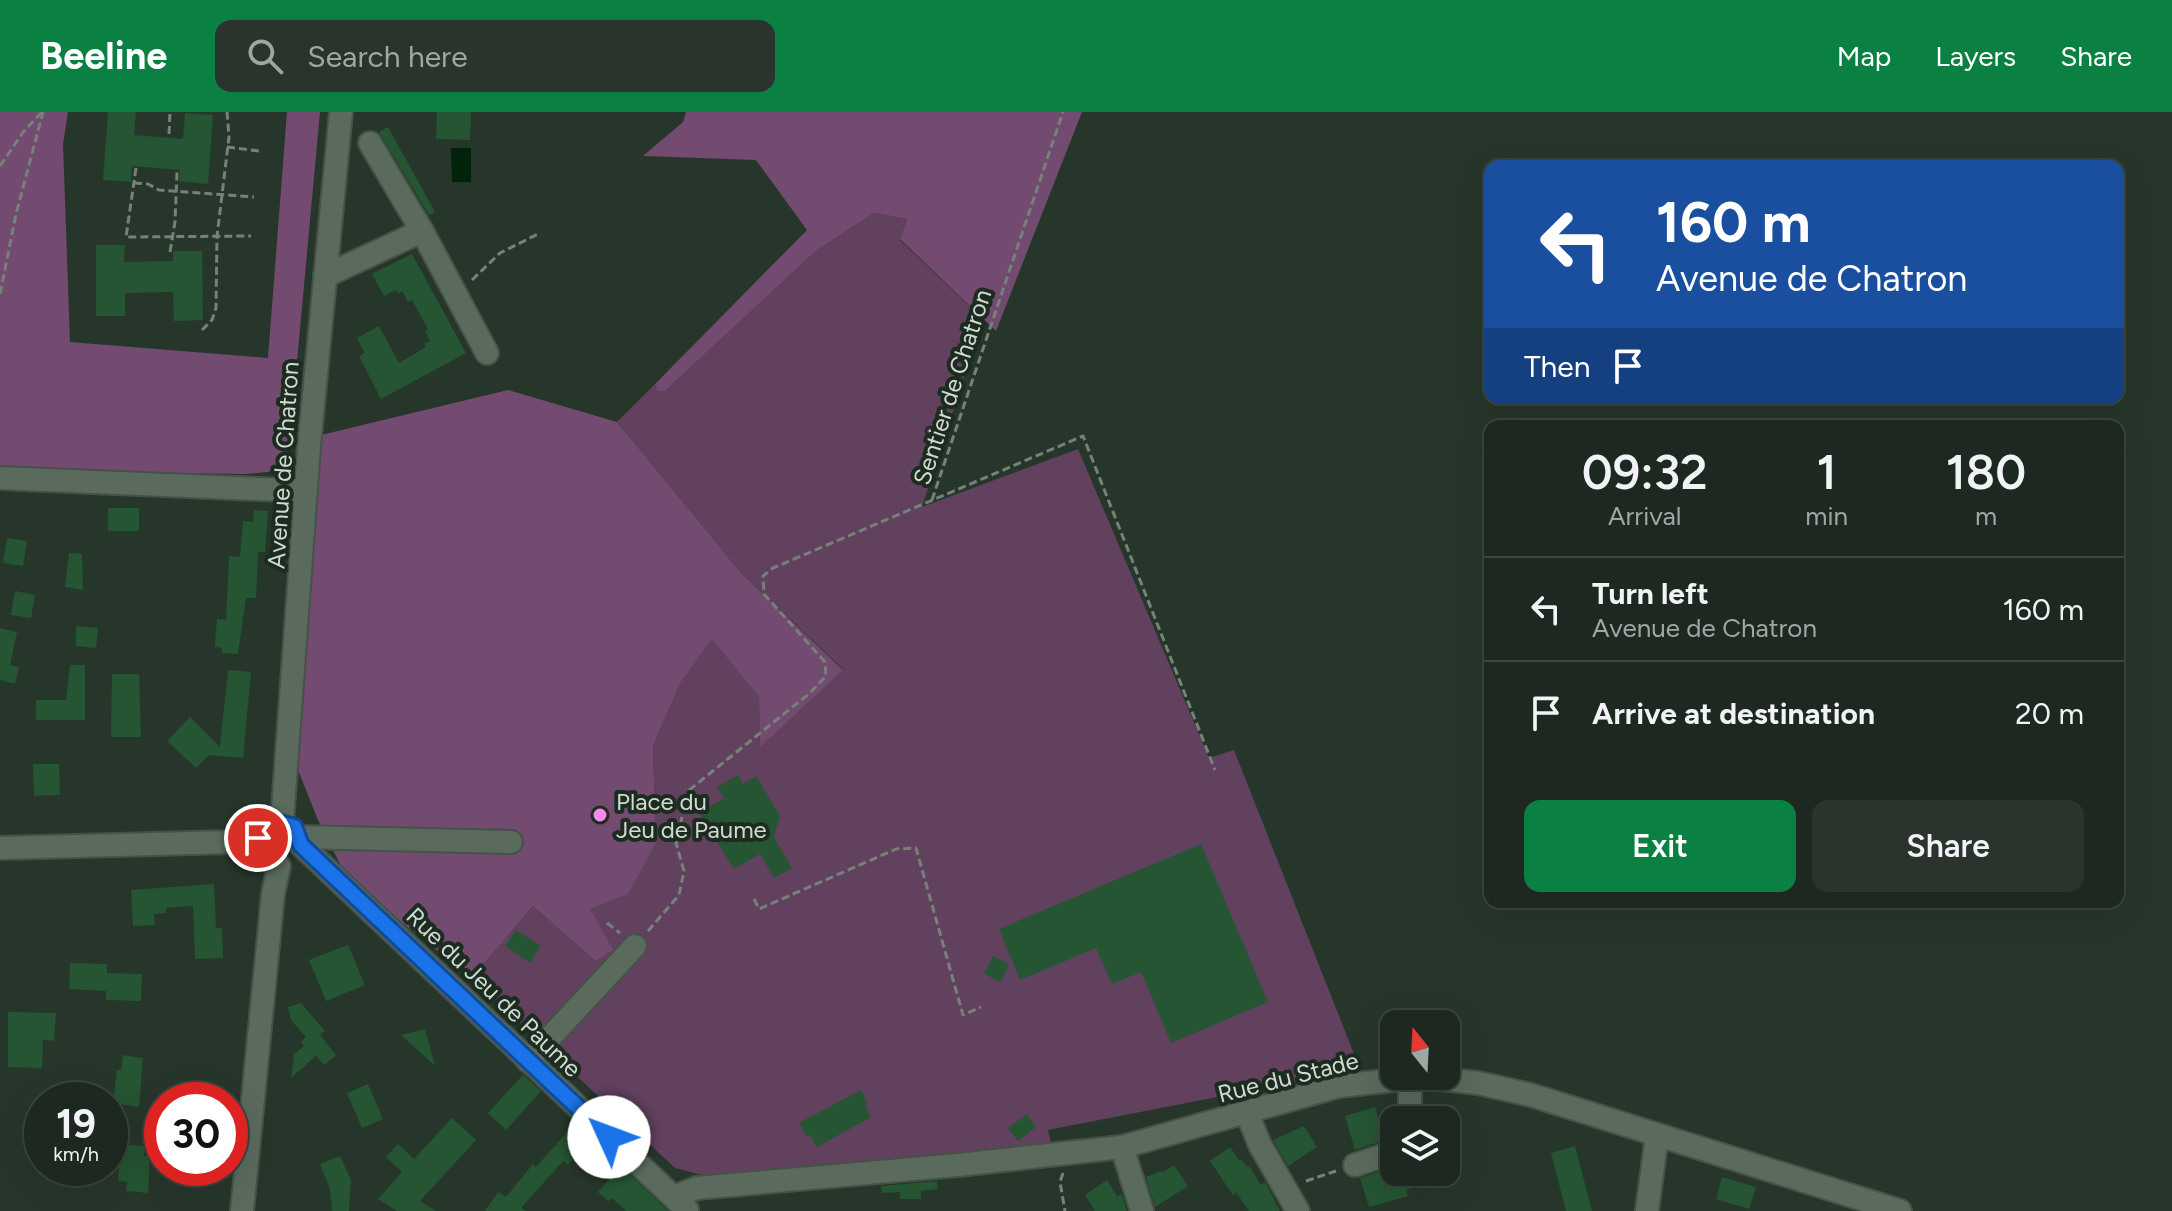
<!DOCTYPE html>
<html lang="en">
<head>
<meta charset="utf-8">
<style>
  body { margin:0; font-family:Figtree,sans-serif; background:#2a342d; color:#f1f3f6; height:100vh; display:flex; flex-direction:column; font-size:30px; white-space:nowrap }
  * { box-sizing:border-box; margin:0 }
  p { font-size:26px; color:#a0a6a5 }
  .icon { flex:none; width:44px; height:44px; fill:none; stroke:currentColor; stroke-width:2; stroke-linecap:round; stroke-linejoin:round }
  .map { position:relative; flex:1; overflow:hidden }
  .details { position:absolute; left:1484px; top:308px; width:640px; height:488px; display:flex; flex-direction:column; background:#1d2820; border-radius:16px; box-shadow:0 8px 32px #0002,0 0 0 2px #3b443e }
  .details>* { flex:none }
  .guide { position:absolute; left:1484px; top:48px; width:640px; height:244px; border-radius:16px; box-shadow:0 8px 32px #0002,0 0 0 2px #3b443e; background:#1a4fa0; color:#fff; overflow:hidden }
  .needle { width:52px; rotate:342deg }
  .controls { position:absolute; left:1380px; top:898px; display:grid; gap:16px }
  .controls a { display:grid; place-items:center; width:80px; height:80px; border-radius:16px; background:#1d2820; box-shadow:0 8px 32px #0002,0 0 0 2px #3b443e; font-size:40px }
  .speed { position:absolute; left:24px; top:970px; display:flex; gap:16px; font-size:40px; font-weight:700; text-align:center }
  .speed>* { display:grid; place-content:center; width:104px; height:104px; border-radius:50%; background:#1d2820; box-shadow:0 8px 32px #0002,0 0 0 2px #3b443e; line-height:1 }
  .speed small { font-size:20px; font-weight:400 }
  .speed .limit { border:12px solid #d22; background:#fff; color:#111 }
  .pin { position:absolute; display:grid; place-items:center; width:68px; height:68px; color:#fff; margin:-34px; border:4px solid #fff; border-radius:50%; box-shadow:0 2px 8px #0007 }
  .me { position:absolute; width:88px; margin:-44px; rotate:313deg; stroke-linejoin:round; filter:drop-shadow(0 0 6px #0008) }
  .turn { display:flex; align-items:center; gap:28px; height:168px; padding:0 40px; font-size:36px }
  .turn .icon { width:104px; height:104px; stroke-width:2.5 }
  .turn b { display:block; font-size:56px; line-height:68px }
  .then { display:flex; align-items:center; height:76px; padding:0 40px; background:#0003; gap:16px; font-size:30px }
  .eta { display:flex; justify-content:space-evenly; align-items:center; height:136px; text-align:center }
  .eta b { font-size:48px; font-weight:600; line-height:56px }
  .primary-button { display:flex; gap:16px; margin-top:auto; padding:16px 40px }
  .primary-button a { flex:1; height:92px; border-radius:16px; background:#0b8043; color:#fff; font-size:32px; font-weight:600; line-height:92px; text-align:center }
  .primary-button a+a { background:#2a342d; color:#f1f3f6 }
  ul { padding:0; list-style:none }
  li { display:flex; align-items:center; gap:24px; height:104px; padding:0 40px; border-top:2px solid #3b443e }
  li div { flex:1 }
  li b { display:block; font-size:30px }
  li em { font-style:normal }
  header { display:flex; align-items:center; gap:48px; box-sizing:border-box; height:112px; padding:0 40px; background:#0b8043; color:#fff }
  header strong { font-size:38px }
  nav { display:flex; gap:44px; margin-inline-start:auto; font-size:28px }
  .search { width:560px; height:72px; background:#2a342d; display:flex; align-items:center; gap:20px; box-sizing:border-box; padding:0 28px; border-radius:16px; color:#a0a6a5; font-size:30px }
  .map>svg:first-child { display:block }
  .green { fill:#62415f }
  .forest { fill:#734a70 }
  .water { fill:#00230a }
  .building { fill:#255532 }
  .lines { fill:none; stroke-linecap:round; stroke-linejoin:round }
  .minor-casing { stroke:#455248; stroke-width:26 }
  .path { stroke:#768278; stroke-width:3; stroke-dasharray:8 4; stroke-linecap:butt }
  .minor { stroke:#5a6b5d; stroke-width:22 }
  .route-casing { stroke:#114b97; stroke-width:20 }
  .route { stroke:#1a73e8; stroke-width:14 }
  .poi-dot { fill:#f589ee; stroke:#1d2c20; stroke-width:3 }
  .labels { text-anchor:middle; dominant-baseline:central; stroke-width:8; stroke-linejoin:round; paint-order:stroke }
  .street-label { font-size:24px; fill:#d0dad2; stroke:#1d2c20 }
  .poi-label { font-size:24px; fill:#d0dad2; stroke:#1d2c20; text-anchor:start }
</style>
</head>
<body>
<header>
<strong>Beeline</strong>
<div class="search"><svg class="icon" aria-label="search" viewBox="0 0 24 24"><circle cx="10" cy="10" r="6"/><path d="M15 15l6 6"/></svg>Search here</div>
<nav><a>Map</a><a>Layers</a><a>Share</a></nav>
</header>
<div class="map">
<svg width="2172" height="1099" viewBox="0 0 2172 1099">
  <rect width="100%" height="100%" fill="#27362a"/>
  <polygon class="green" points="874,101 907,107 900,128 983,207 922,395 1078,337 1209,646 1234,638 1360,957 1048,1018 1052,1033 702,1063 675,1056 472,866 533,794 595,849 590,797 656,731 653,634 681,570 712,526 759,585 760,634 843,557 743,463 617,310 655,272 657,279 665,279 816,139"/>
  <g class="forest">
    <polygon points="0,0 68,0 63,32 70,230 268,246 287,0 320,0 287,358 246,362 0,359"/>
    <polygon points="686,0 1082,0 996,219 900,127 907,107 874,101 816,139 665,279 657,279 655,272 807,118 756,48 643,44 683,10"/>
    <polygon points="508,278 617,310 743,463 843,558 760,635 759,585 712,527 681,570 653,634 656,731 628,782 590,797 613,838 595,849 533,794 472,866 348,768 318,708 298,658 314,379 321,323"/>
  </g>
  <polygon class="water" points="451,36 471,36 471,70 452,70"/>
  <g class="building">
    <polygon points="108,0 136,0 134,23 183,27 185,1 213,3 208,72 179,69 180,58 132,54 131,70 103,68"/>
    <polygon points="437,0 471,0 470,28 436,27"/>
    <polygon points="388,15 435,100 429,103 379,20"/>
    <polygon points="96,133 125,133 124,150 173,149 173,139 202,139 203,208 174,209 173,180 125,181 125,204 96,204"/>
    <polygon points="412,142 466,241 381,287 359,244 365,241 357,226 379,214 399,251 426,235 424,232 430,229 425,219 428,217 412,188 408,190 402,179 398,182 396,178 384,184 372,162"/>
    <rect x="108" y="396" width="31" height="23"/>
    <polygon points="254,398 268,399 265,440 258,440 256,486 246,486 238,542 222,541 222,536 215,535 215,531 217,507 226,508 229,444 240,445 243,409 253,410"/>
    <polygon points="7,426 27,429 23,454 3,451"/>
    <polygon points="69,441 82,442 83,478 65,475"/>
    <polygon points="15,479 35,483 31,506 11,503"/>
    <polygon points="76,514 98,516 96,536 76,534"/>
    <polygon points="0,516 17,520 10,553 19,555 15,572 0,568"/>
    <polygon points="70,553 85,553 85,608 36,608 36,588 66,588"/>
    <polygon points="228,558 251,560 243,646 209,643 196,656 167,629 190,605 220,635"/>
    <polygon points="112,562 139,562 141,625 111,625"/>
    <polygon points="33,652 59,652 60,683 34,684"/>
    <polygon points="738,663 743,672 756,664 780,704 774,725 792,756 774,766 760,742 734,757 699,701 724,686 717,675"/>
    <polygon points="1201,732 1268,890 1171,931 1141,860 1112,872 1096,836 1020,868 999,817"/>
    <polygon points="214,772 216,816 222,816 223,846 195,847 193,794 166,796 166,801 154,802 155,813 133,814 131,778"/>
    <polygon points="516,818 541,834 530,851 505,834"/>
    <polygon points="348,833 365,873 326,889 309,848"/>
    <polygon points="993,844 1009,852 1001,870 984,862"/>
    <polygon points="70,851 107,852 107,861 142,862 141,889 106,888 106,879 69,877"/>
    <polygon points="301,891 325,919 320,923 336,943 324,953 316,944 291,966 294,942 304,934 301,930 306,925 291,908 288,895"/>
    <polygon points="8,900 56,901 54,929 43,928 42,956 8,955"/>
    <polygon points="425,917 435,954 401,923"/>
    <polygon points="123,943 143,946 139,995 113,991 117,958 121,958"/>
    <polygon points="523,963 541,979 506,1018 488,1001"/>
    <polygon points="368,972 383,1007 362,1016 347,981"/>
    <polygon points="861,978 868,992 865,993 871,1005 817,1035 810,1023 807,1025 799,1011"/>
    <polygon points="1428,992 1454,993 1454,1008 1428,1008"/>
    <polygon points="1375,995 1385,1028 1355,1038 1345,1004"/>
    <polygon points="1027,1002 1036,1015 1018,1029 1008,1016"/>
    <polygon points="452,1006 476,1028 420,1089 436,1099 397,1099 378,1087 402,1060 386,1045 398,1032 414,1047"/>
    <polygon points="1304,1014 1317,1035 1288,1054 1273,1028"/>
    <polygon points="569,1018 586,1033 568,1053 563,1049 521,1096 526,1099 485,1099 498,1080 506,1085 533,1052 536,1055"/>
    <polygon points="121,1032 145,1034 144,1044 150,1044 148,1081 126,1079 127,1070 118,1069"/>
    <polygon points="1575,1034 1580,1053 1592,1099 1566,1099 1551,1041"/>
    <polygon points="1230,1035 1239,1048 1241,1047 1247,1055 1249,1054 1261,1073 1265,1070 1280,1099 1249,1099 1236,1080 1233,1083 1210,1049"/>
    <polygon points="340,1044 351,1068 349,1099 332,1099 330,1077 320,1052"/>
    <polygon points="1174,1053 1188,1074 1155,1095 1146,1065 1161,1059 1162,1061"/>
    <polygon points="621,1054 668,1099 626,1099 612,1086 608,1089 598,1080"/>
    <polygon points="1392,1055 1394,1060 1423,1060 1426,1072 1406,1078 1408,1084 1369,1095 1360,1066"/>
    <polygon points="1722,1065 1756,1075 1749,1097 1716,1087"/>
    <polygon points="1107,1068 1117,1084 1122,1082 1127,1099 1095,1099 1085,1083"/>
    <polygon points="937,1069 938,1077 921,1079 921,1087 900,1087 900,1080 882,1081 881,1074"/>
  </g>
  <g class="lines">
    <defs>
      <g id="minor">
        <polyline points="370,31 422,119"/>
        <polyline points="325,164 422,119 487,241"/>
        <polyline points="0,366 306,379"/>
        <polyline points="282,710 309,335 341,0"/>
        <polyline points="300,725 511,730"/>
        <polyline points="301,733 687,1098"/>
        <polyline points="0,736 231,730 257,733"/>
        <polyline points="528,949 635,834"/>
        <polyline points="1410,967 1410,1008"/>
        <polyline points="1247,1001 1260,1033 1298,1099"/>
        <polyline points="1122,1035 1142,1099"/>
        <polyline points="1355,1053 1394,1040"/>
        <polyline points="677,1088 684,1081 697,1076 958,1053 1122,1035 1339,974 1423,965 1478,971 1531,983 1900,1099"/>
        <polyline points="242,1099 273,782 279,754"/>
        <polyline points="1647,1099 1657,1023"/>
      </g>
    </defs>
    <use href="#minor" class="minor-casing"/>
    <g class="path">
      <polyline points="169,22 170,0"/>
      <polyline points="227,35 259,39"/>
      <polyline points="0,54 24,19 42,0"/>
      <polyline points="136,56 126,125 251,124"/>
      <polyline points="134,71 148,72 159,78 254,85"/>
      <polyline points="170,140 175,110 177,60"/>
      <polyline points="472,168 500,141 540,121"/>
      <polyline points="0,182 16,102 43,0"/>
      <polyline points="202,218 212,208 216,196 217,124 229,25 227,0"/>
      <polyline points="932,388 1063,0"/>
      <polyline points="754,787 759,797 896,737 916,736 963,903 981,895"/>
      <polyline points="607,811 620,821"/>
      <polyline points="648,819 679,783 684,759 676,731 688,679 810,581 826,564 825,550 764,482 763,464 773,456 1083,324 1215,658"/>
      <polyline points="1063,1061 1060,1070 1065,1099"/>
      <polyline points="1306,1069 1336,1059"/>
    </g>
    <use href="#minor" class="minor"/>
  </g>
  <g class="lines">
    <defs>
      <polyline id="route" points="258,726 264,715 276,710 294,715 301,733 609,1025"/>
    </defs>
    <use href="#route" class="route-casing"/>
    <use href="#route" class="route"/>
  </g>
  <circle class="poi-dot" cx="600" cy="703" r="8"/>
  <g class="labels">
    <g class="street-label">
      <text transform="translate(952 275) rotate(-72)">Sentier de Chatron</text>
      <text transform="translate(283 353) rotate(-86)">Avenue de Chatron</text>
      <text transform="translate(494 880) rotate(44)">Rue du Jeu de Paume</text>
      <text transform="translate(1288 965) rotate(-14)">Rue du Stade</text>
    </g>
    <g class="poi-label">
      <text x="616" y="689">Place du<tspan x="616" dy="28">Jeu de Paume</tspan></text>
    </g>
  </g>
</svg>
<div class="controls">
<a><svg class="needle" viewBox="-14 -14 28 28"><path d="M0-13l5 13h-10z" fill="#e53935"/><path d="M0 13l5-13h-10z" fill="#a0a6a5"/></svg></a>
<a><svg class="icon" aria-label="layers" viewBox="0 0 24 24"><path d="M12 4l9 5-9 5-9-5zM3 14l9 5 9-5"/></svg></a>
</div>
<div class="speed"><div>19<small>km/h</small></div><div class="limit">30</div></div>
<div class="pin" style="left:258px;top:726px;background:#d93025"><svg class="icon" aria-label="arrive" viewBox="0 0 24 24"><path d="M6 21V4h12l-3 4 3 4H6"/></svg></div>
<svg class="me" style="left:609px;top:1025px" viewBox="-20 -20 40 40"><circle r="19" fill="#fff"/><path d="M0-13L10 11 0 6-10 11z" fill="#1a73e8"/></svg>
<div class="guide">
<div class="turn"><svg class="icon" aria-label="left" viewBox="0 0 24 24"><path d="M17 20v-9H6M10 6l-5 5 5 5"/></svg><div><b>160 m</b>Avenue de Chatron</div></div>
<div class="then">Then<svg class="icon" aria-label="arrive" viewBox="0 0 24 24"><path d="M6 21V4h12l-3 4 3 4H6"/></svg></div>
</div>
<section class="details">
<div class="eta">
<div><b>09:32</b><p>Arrival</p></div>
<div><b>1</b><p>min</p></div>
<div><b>180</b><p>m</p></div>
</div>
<ul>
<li><svg class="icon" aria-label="left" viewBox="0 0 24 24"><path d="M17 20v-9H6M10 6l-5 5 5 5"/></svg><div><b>Turn left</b><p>Avenue de Chatron</p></div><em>160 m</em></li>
<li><svg class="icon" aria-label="arrive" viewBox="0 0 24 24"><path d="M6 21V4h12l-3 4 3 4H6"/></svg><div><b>Arrive at destination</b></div><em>20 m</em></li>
</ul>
<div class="primary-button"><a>Exit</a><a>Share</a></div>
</section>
</div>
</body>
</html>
